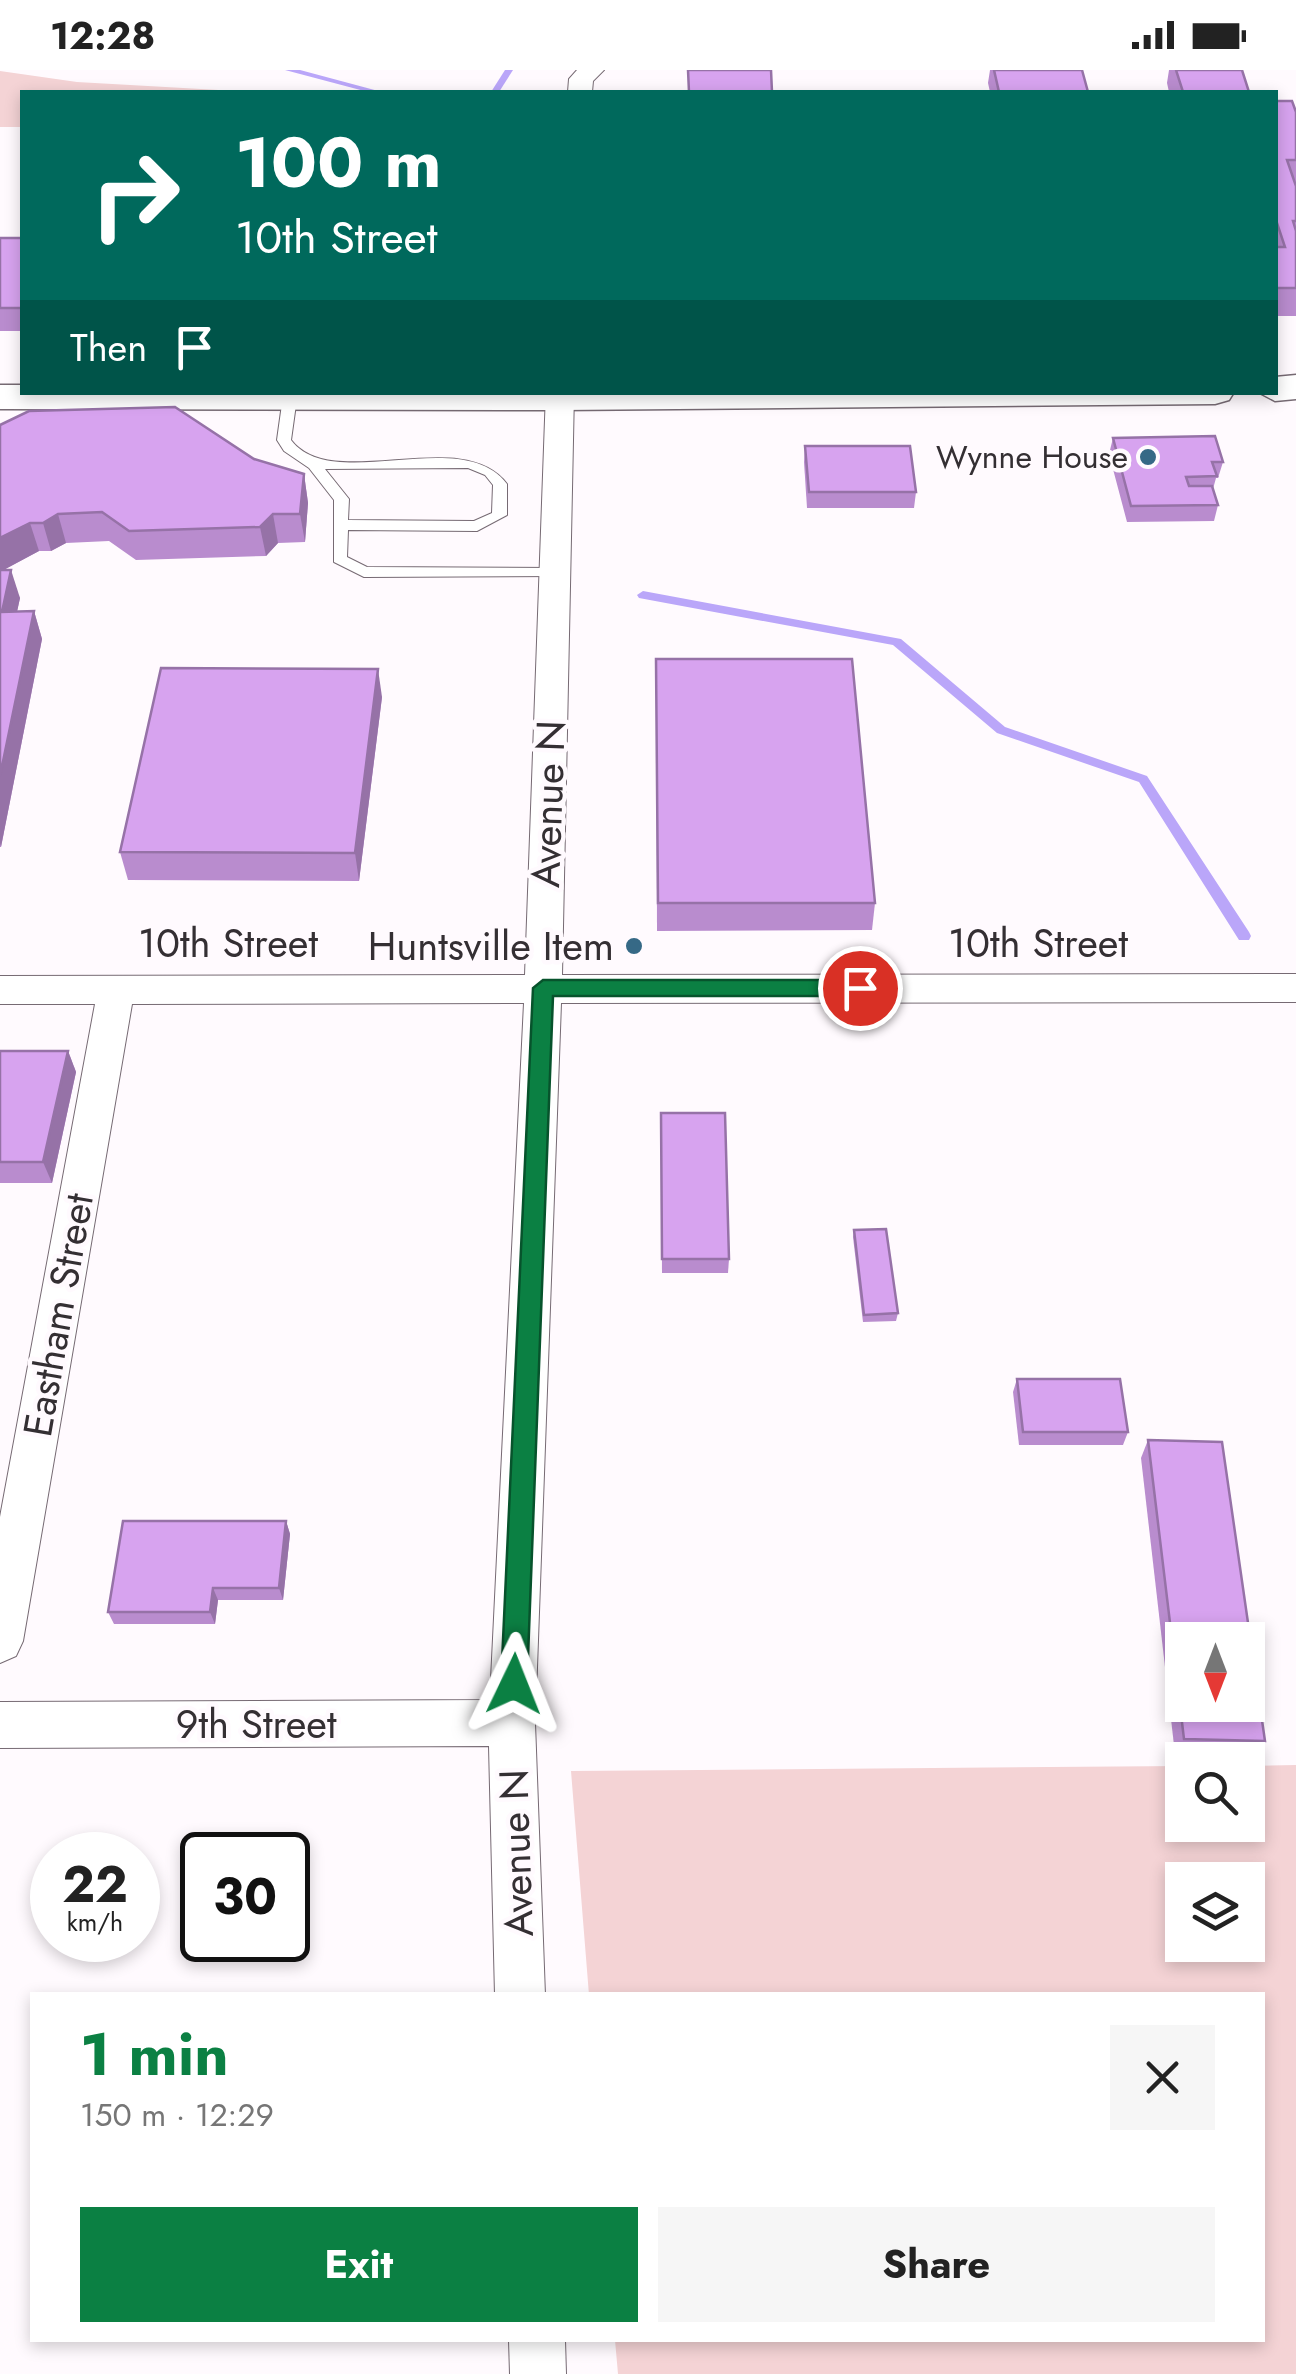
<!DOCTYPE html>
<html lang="en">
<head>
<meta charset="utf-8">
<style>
  body { margin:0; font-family:Jost,sans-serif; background:#f6f6f6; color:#222; height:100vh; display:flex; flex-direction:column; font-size:38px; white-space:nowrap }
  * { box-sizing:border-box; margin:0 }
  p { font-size:32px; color:#767676 }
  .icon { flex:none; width:55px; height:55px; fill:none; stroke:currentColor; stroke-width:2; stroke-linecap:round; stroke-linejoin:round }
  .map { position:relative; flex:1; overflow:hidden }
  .sheet { position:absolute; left:30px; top:1922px; width:1235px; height:350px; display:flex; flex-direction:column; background:#fff; border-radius:0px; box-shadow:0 5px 15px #0003 }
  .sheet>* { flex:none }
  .hud { position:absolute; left:20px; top:20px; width:1258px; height:305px; border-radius:0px; box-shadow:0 5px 15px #0003; background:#00695c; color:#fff; overflow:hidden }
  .needle { width:65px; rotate:180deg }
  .fabs { position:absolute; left:1165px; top:1552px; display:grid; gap:20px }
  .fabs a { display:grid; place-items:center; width:100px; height:100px; border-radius:0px; background:#fff; box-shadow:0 5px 15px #0003; font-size:50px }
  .speed { position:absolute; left:30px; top:1762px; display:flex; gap:20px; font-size:50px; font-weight:700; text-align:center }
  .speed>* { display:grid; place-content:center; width:130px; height:130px; border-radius:50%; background:#fff; box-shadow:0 5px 15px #0003; line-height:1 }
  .speed small { font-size:25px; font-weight:400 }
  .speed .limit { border:5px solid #111; border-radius:15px; background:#fff; color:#111 }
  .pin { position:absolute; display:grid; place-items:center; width:85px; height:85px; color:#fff; margin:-42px; border:5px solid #fff; border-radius:50%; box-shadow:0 2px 10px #0007 }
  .me { position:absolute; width:110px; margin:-55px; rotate:2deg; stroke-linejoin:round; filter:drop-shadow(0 0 8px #0008) }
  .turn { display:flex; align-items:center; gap:35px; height:210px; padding:0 50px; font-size:45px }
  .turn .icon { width:130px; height:130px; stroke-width:2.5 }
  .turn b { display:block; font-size:70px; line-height:85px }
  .then { display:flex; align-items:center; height:95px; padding:0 50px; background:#0003; gap:20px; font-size:38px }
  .round { display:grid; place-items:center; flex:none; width:105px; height:105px; border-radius:0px; background:#f6f6f6 }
  .summary { display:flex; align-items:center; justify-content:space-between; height:170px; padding:0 50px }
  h1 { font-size:60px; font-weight:700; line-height:75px; color:#0b8043 }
  .action { display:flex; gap:20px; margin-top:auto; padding:20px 50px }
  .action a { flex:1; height:115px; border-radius:0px; background:#0b8043; color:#fff; font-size:40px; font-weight:700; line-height:115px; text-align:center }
  .action a+a { background:#f6f6f6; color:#222 }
  .status { display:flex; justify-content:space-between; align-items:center; height:70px; padding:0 50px; background:#fff; direction:ltr }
  .status svg { height:28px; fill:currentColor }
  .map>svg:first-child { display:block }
  .green { fill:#f4d3d5; fill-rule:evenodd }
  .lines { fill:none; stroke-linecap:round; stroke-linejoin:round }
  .stream { fill:#baa6f9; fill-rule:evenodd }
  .lane-casing { stroke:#766a73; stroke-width:2 }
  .street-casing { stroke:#766a73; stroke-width:2 }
  .primary-casing { stroke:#766a73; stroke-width:3 }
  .lane { fill:#fff; fill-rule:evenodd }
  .street { fill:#fff; fill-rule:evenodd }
  .primary { fill:#fff; fill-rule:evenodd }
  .wall { fill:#b98cce }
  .shaded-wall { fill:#9672a7 }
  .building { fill:#d7a3ef; stroke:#9672a7; stroke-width:2.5; fill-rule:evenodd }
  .route { fill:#0b8043; stroke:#07532c; stroke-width:2.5 }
  .poi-dot { fill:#366986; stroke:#fffafe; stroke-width:4 }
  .labels { text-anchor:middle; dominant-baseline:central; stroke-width:9; stroke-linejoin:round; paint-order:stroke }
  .far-poi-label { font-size:32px; fill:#342f33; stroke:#fffafe; text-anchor:end }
  .street-label { font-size:40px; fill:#342f33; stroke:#fffafe }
  .poi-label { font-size:40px; fill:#342f33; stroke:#fffafe; text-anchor:end }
</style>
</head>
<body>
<div class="status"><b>12:28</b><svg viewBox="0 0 49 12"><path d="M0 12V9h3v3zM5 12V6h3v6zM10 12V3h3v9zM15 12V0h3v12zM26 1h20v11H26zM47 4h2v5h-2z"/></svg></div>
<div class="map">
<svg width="1296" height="2304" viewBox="0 0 1296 2304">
  <rect width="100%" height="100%" fill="#fffafe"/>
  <g class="green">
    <polygon points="0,1 77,12 254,22 22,22 22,57 0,57"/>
    <path d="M1296 1695V2304H618L615 2270H1262V1925H589L571 1701 1182 1696V1755H1248V1696ZM1182 1810H1248V1875H1182Z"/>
  </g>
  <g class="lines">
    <g class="stream">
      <polygon points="285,0 300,0 382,22 368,22"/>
      <polygon points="505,0 513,0 499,22 491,22"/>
      <polygon points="643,521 901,569 1005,657 1147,706 1249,862 1251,866 1249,870 1239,870 1139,712 997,663 893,575 639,528 637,525"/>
    </g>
    <defs>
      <path id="lane" d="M290 323 297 327 291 370C333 425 462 354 507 414V445L477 461 348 460 347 487 367 497 555 498 563 503 560 506 364 507 334 492V430L309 398 284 381 277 370 283 327ZM468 398 485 405 493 415 492 443 474 451 348 450 349 429 325 399Z"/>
      <g id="street">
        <polygon points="577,0 604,0 593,11 592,22 568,22 569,9"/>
        <polygon points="546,322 574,322 562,905 1296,904 1296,932 561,933 535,1653 545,1925 495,1925 489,1676 0,1678 0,1632 490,1630 524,933 132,934 23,1571 16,1586 0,1593 0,1447 95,934 0,934 0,906 525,905"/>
        <polygon points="509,2270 565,2270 566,2304 510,2304"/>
      </g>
      <g id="primary">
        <polygon points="1296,305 1296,329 1275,331 1258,322 1275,322 1275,307"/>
        <polygon points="0,315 22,315 22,322 1234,322 1229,330 1215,334 560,340 0,339"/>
      </g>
    </defs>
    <use href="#lane" class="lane-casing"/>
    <use href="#street" class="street-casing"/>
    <use href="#primary" class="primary-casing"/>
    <use href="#lane" class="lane"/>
    <use href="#street" class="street"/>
    <use href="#primary" class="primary"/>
  </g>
  <g class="wall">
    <polygon points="990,0 1082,0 1088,22 990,22 988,13"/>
    <polygon points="1169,0 1242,0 1249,22 1169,22 1167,13"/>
    <polygon points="1275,31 1296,42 1296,246 1275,246"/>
    <rect x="0" y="168" width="22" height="93"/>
    <polygon points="0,355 254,389 304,404 308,433 305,472 278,473 266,486 136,490 109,471 66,473 51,481 39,481 3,500 20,528 17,541 34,541 42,569 1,777 0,777"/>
    <polygon points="1113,368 1223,392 1218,408 1216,408 1213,419 1218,435 1214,451 1127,452 1109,384"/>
    <polygon points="805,376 916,422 914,438 807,438 804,392"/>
    <polygon points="656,589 875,833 872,860 657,861"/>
    <polygon points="382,627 359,811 128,810 120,782"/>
    <polygon points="0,981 68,981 76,1002 52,1113 0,1113"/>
    <polygon points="661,1043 729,1189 728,1203 662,1203"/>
    <polygon points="854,1160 898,1243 896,1251 863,1252 853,1167"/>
    <polygon points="1017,1309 1128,1362 1123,1375 1019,1375 1013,1322"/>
    <polygon points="1148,1370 1265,1671 1255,1686 1175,1684 1141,1388"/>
    <polygon points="286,1451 290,1464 283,1530 218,1530 215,1554 114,1554 108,1542"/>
  </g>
  <g class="shaded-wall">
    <polygon points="304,404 308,433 305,472 300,444"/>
    <polygon points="58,444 66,473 51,481 43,453"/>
    <polygon points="273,444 278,473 266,486 260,457"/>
    <polygon points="30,453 39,481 0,502 0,468"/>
    <polygon points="11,500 20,528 11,570 2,542"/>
    <polygon points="34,541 42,569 1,777 0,773 0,706"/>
    <polygon points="378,599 382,627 359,811 355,783"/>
    <polygon points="68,981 76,1002 52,1113 43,1092"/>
    <polygon points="286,1451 290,1464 283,1530 279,1518"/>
    <polygon points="213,1518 218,1530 215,1554 210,1542"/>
  </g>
  <g class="building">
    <polygon points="688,0 771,0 772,22 689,22"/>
    <polygon points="994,0 1082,0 1088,22 999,22"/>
    <polygon points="1176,0 1242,0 1249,22 1183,22"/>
    <polygon points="1275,31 1292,31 1296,42 1296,90 1287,90 1296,116 1296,151 1293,151 1296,161 1296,218 1275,218 1275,177 1285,177 1277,153 1275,153"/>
    <rect x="0" y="168" width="22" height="70"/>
    <polygon points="175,337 254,389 304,404 300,444 273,444 260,457 129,461 102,442 58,444 43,453 30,453 0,468 0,355 29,341"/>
    <polygon points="1215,366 1223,392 1212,392 1217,406 1186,407 1189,416 1212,416 1218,435 1131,436 1113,368"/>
    <polygon points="805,376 910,376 916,422 809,422"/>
    <polygon points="0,500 11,500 2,542 34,541 0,706"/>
    <polygon points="656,589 852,589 875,833 658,833"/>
    <polygon points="161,598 378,599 355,783 120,782"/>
    <polygon points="0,981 68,981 43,1092 0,1092"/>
    <polygon points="661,1043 725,1043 729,1189 662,1189"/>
    <polygon points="886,1159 898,1243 864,1245 854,1160"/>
    <polygon points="1017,1309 1120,1309 1128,1362 1023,1362"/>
    <path d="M1148 1370 1222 1372 1265 1671 1184 1669ZM1182 1570H1248V1635H1182Z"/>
    <polygon points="123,1451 286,1451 279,1518 213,1518 210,1542 108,1542"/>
  </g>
  <polygon class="route" points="543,910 860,910 870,918 860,926 553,926 527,1614 523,1623 514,1627 504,1623 501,1614 533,918"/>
  <g class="poi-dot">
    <circle cx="1148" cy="387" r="10"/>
    <circle cx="634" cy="876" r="10"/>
  </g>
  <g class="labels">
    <g class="far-poi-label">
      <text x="1128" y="387">Wynne House</text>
    </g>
    <g class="street-label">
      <text transform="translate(548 734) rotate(-88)">Avenue N</text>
      <text x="228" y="873">10th Street</text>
      <text x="1038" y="873">10th Street</text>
      <text transform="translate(58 1245) rotate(-80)">Eastham Street</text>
      <text x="256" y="1654">9th Street</text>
      <text transform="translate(516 1783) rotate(-92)">Avenue N</text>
    </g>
    <g class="poi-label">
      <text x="614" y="876">Huntsville Item</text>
    </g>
  </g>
</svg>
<div class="fabs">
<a><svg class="needle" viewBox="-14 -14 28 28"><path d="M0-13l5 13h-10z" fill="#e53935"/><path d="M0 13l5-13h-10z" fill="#767676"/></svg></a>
<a><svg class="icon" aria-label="search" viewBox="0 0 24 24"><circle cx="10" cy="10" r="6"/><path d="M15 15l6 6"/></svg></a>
<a><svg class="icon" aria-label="layers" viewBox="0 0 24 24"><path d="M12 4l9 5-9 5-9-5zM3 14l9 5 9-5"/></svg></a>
</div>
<div class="speed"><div>22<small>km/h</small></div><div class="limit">30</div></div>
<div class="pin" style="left:860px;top:918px;background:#d93025"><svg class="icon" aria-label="arrive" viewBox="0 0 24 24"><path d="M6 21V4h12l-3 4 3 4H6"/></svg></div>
<svg class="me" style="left:514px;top:1614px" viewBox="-20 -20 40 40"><path d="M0-17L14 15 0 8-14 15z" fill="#0b8043" stroke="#fff" stroke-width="4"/></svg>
<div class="hud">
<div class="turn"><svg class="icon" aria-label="right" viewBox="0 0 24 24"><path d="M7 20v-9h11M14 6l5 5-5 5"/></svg><div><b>100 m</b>10th Street</div></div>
<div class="then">Then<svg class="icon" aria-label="arrive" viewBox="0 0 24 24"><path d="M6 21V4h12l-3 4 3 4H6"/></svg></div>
</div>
<section class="sheet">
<div class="summary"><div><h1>1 min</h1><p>150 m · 12:29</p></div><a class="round"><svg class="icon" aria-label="close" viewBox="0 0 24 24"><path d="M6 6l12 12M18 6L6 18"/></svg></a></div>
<div class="action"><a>Exit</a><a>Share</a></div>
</section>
</div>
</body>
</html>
